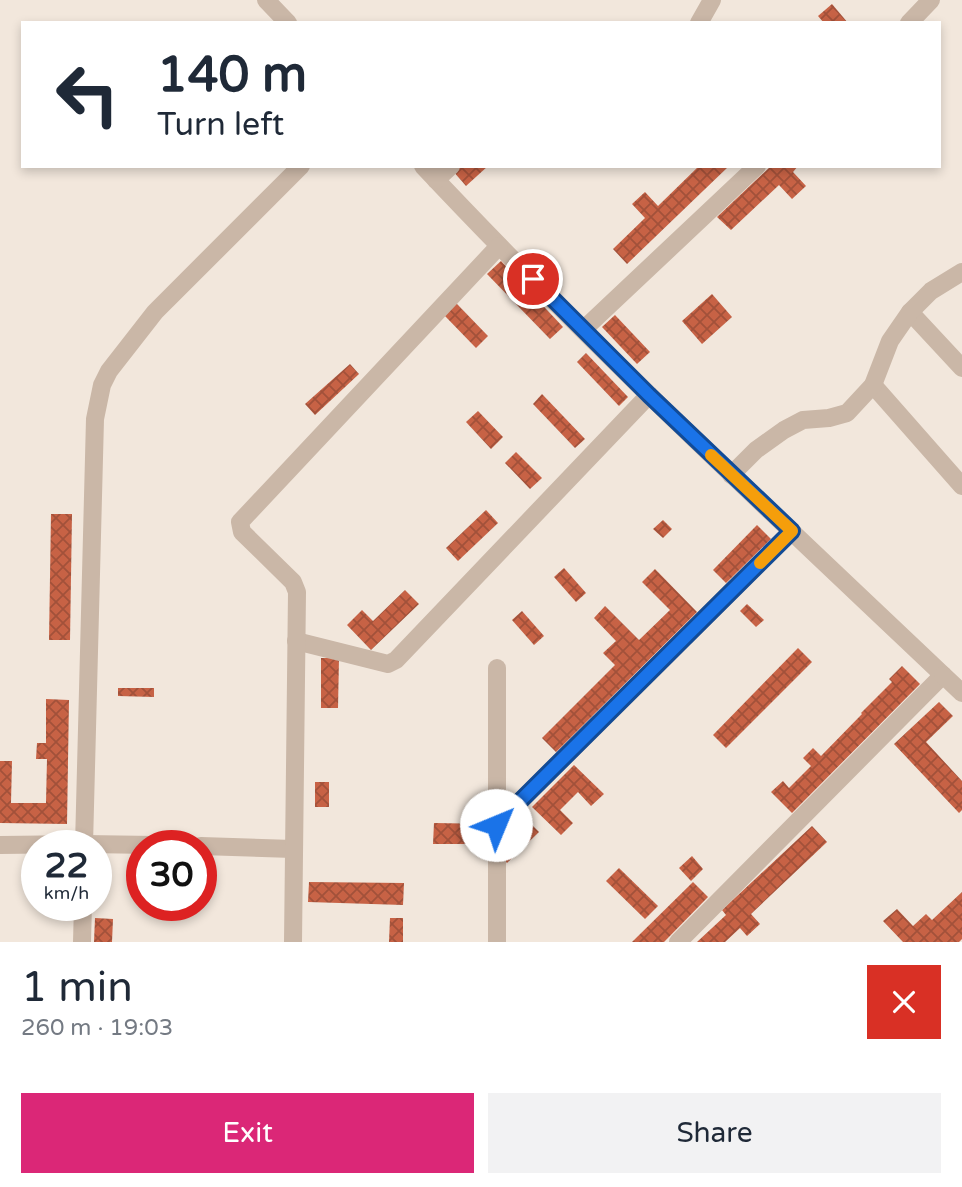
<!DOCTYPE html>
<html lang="en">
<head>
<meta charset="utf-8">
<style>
  body { margin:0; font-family:"Varela Round",sans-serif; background:#f2f2f3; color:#1f2937; height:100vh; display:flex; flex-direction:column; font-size:26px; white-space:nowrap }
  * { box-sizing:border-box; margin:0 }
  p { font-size:23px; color:#747a83 }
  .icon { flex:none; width:38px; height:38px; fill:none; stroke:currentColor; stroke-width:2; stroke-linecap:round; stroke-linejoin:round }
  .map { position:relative; height:942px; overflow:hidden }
  .panel { display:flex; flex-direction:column; background:#fff; flex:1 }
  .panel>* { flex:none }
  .guide { position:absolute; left:21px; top:21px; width:920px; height:147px; border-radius:0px; box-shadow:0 4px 10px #0003; background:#fff; color:#1f2937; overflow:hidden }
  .speed { position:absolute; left:21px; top:830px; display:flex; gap:14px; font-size:35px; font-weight:700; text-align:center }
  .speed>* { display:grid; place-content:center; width:91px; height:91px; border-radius:50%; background:#fff; box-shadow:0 4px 10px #0003; line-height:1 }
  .speed small { font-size:18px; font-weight:400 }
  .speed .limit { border:10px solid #d22; background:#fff; color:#111 }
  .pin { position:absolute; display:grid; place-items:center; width:60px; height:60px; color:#fff; margin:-30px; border:4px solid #fff; border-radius:50%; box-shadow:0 2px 7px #0007 }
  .me { position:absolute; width:77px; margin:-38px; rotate:45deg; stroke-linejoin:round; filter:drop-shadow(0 0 5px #0008) }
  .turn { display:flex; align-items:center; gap:24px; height:147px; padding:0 21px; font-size:32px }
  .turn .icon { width:91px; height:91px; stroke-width:2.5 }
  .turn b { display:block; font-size:49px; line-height:60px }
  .round { display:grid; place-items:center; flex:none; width:74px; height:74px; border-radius:0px; background:#f2f2f3 }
  .overview { display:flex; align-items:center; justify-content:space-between; height:119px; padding:0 21px }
  h1 { font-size:42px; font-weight:600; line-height:52px }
  .button { display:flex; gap:14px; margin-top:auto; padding:14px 21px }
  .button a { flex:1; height:80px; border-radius:0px; background:#db2777; color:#fff; font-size:28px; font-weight:600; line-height:80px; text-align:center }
  .button a+a { background:#f2f2f3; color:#1f2937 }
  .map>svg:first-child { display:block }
  .building { fill:url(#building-cross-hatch) }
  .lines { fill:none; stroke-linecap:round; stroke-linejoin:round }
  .minor { stroke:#cab7a7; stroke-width:18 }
  .route-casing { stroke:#114b97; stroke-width:18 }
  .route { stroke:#1a73e8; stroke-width:12 }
  .slow { stroke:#f59e0b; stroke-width:12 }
</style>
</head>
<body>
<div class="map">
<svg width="962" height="942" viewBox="0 0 962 942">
  <defs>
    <pattern id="building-cross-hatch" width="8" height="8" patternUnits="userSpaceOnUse" patternTransform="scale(1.75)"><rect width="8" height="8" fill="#c76245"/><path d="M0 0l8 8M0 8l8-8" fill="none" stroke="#a2513a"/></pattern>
  </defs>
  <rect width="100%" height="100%" fill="#f2e7dc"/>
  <g class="building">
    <polygon points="832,4 848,23 824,23 818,16"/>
    <polygon points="458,166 488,166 466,186 453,171"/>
    <polygon points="699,166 729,166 627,264 613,249 645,218 632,204 645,192 658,206"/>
    <polygon points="771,166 798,166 793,172 806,186 792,199 779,185 731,230 717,217"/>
    <polygon points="501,261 563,327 550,339 487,274"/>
    <polygon points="712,294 732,317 702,344 682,321"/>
    <polygon points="456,303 488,336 476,348 444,315"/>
    <polygon points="615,315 650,352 637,364 602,327"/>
    <polygon points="586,353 628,397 619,406 577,362"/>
    <polygon points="350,364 359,374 315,415 305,404"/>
    <polygon points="542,394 585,439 575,448 533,404"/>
    <polygon points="478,411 503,437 491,449 466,422"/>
    <polygon points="516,452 542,478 530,489 505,463"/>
    <polygon points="486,510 498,523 458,561 446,548"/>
    <polygon points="51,514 72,514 70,640 49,640"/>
    <polygon points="663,520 672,529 663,538 653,529"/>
    <polygon points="757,525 771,539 726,583 713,570"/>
    <polygon points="564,568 586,593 576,602 554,577"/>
    <polygon points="655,569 697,612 556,752 542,738 615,665 603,653 616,641 594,618 605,606 639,640 670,610 642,582"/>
    <polygon points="405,590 419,604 371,650 347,625 362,610 373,621"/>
    <polygon points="747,604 764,620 756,627 740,611"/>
    <polygon points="522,611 544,636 534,645 512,620"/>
    <polygon points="798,648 812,662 726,748 713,735"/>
    <polygon points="321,658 339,658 338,708 321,708"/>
    <polygon points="902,666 920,684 792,813 771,792 783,781 789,788 811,766 803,758 813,748 821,756 862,714 861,713 892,682 889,679"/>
    <polygon points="118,688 154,688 154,697 118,696"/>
    <polygon points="46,699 69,700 67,824 0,823 0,761 12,761 11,803 46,803 47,759 36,759 37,743 46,743"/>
    <polygon points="939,702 953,716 926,742 962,781 962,810 959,813 894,744"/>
    <polygon points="574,765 604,794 591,806 578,792 560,810 573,823 561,835 532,807"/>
    <rect x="315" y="782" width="14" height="25"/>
    <polygon points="529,822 539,832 507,863 498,853"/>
    <polygon points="434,823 493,824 493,844 433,844"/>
    <polygon points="812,826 827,842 751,914 760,924 747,936 740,928 725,942 697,942 726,915 722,910"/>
    <polygon points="692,856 703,869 691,881 679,868"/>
    <rect x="99" y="868" width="12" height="17"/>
    <polygon points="619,868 658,906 645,919 606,881"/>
    <polygon points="309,882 404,883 403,905 308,902"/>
    <polygon points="693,882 708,897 664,942 632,942"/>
    <polygon points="962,892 962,939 959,942 903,942 883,921 897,909 913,926 926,914 932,920"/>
    <polygon points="95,918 113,919 112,942 94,942"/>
    <polygon points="390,918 403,918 403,942 389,942"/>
  </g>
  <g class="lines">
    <g class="minor">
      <polyline points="266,0 288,23"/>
      <polyline points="699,23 712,0"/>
      <polyline points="909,23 931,0"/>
      <path d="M423 166C589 343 767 508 943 675L678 942"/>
      <polyline points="436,180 451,166"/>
      <polyline points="910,312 962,368"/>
      <polyline points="584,329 757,166"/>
      <polyline points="873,385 962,486"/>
      <polyline points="731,475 756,450 784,430 803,420 829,418 847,413 873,385 890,341 910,312 931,291 962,272"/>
      <polyline points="296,641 388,664 396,660 649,395"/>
      <polyline points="943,675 962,693"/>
      <polyline points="496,825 792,531"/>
      <polyline points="0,845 84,844 155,845"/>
      <polyline points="84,845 95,419 102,385 109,371 155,312 301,166"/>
      <polyline points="201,846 293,849"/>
      <polyline points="82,942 83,905"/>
      <polyline points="293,942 297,592 293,582 242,532 240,522 499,246"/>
      <polyline points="497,942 497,668"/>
    </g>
  </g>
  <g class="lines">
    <defs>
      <polyline id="route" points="496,825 792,531 649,395 533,279"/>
    </defs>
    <use href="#route" class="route-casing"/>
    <use href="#route" class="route"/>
    <polyline class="slow" points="711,455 792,531 760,563"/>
  </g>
</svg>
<div class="speed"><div>22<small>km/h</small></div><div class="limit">30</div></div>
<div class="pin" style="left:533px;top:279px;background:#d93025"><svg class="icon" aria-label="arrive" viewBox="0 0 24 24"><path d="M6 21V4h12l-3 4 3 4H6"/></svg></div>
<svg class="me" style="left:496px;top:825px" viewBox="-20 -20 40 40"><circle r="19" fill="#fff"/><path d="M0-13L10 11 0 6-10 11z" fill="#1a73e8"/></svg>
<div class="guide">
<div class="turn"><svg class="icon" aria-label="left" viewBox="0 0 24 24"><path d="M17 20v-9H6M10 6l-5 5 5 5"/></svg><div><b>140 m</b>Turn left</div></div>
</div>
</div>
<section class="panel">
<div class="overview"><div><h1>1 min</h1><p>260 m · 19:03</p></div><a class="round" style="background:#d93025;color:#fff"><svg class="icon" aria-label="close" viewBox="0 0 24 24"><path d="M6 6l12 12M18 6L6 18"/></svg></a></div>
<div class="button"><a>Exit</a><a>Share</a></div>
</section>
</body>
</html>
